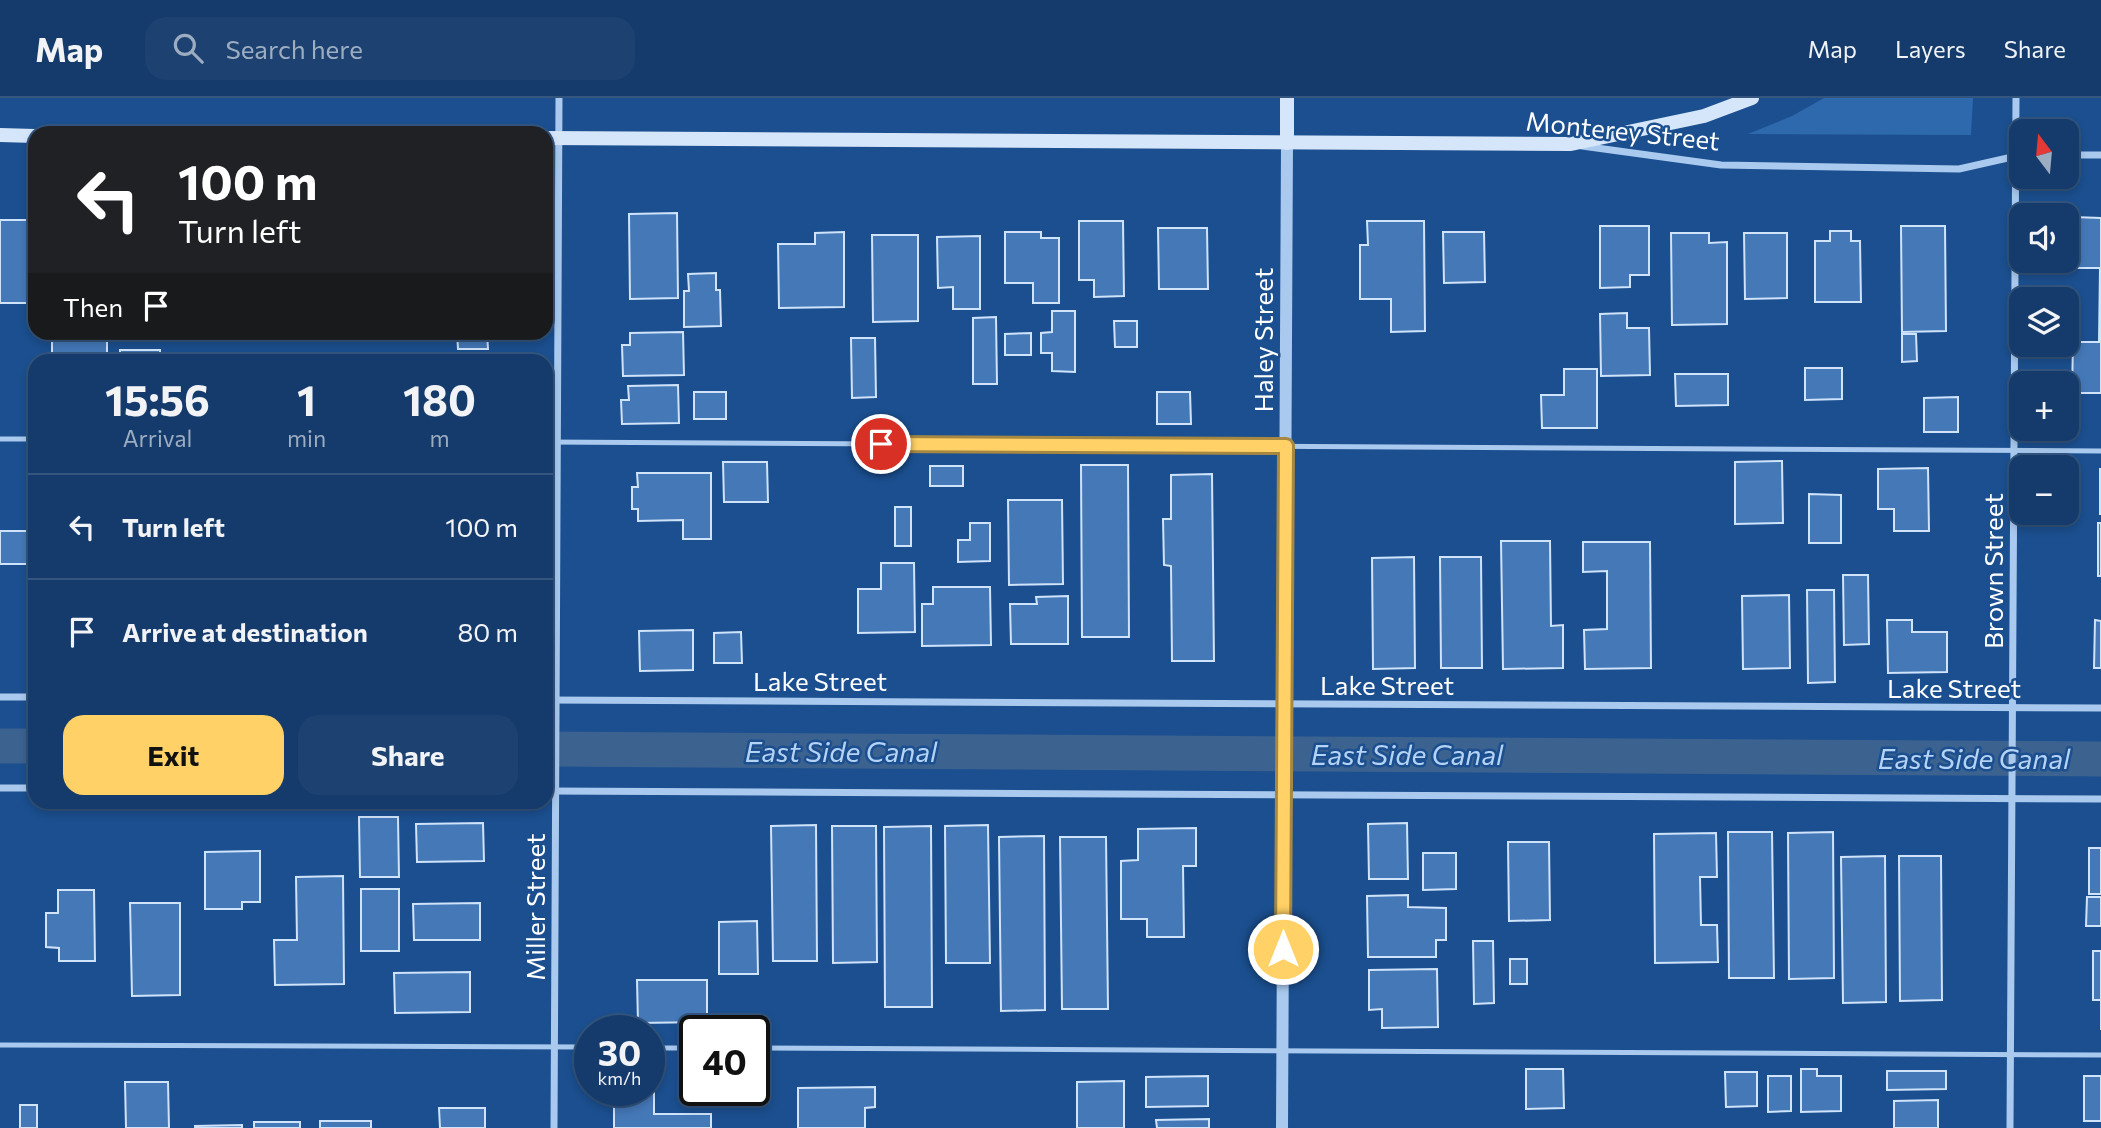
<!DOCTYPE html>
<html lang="en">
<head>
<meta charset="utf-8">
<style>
  body { margin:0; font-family:Commissioner,sans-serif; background:#1d4271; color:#f1f3f6; height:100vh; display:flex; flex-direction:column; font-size:26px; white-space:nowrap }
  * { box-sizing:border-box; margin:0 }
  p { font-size:23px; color:#9dadc1 }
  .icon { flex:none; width:38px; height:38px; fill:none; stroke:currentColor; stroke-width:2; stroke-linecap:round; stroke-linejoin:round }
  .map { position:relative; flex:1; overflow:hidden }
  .sheet { position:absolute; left:28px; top:256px; width:525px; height:455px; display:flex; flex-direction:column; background:#143b6b; border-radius:21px; box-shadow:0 4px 10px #0003,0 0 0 2px #33557e }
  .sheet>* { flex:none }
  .guide { position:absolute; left:28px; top:28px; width:525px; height:214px; border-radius:21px; box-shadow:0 4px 10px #0003,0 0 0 2px #33557e; background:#202124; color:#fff; overflow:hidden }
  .needle { width:46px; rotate:344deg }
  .tools { position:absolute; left:2009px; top:21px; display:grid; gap:14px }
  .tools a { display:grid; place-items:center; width:70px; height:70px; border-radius:14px; background:#143b6b; box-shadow:0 4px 10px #0003,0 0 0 2px #33557e; font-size:35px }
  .speed { position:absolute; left:574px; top:917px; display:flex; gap:14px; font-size:35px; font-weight:700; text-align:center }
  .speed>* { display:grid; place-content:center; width:91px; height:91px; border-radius:50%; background:#143b6b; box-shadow:0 4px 10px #0003,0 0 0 2px #33557e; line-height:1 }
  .speed small { font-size:18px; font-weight:400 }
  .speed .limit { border:4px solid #111; border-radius:10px; background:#fff; color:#111 }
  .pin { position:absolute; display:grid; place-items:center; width:60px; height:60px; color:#fff; margin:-30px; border:4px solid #fff; border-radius:50%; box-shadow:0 2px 7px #0007 }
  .me { position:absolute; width:77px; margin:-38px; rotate:0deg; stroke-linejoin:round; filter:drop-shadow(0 0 5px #0008) }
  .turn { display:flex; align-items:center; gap:24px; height:147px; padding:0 35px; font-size:32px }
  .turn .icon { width:91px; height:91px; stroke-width:2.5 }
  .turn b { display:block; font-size:49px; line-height:60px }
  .then { display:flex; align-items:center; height:66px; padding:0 35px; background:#0003; gap:14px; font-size:26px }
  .eta { display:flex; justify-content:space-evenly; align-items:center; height:119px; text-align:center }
  .eta b { font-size:42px; font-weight:700; line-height:49px }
  .button { display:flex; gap:14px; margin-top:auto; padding:14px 35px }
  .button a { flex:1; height:80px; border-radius:21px; background:#ffd166; color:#111; font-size:28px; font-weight:700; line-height:80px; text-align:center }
  .button a+a { background:#1d4271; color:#f1f3f6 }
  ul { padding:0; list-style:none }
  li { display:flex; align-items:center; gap:21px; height:105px; padding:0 35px; border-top:2px solid #33557e }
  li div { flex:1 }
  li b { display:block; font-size:26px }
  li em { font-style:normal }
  header { display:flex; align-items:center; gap:42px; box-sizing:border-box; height:98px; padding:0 35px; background:#143b6b; border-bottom:2px solid #33557e }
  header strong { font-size:33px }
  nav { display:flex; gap:38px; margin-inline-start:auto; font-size:24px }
  .search { width:490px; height:63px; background:#1d4271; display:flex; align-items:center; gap:18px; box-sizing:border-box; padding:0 24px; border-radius:21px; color:#9dadc1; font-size:26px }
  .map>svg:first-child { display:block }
  .green { fill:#2e69ad }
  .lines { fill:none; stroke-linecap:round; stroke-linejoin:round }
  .canal { stroke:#3c6290; stroke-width:35 }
  .building { fill:#4478b7; stroke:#cfe3fa; stroke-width:2 }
  .service { stroke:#a9c9ee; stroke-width:5 }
  .minor { stroke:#a9c9ee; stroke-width:7 }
  .tertiary { stroke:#a9c9ee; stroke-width:12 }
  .secondary { stroke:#d6e6fa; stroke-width:14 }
  .route-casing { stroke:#a68842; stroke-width:18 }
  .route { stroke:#ffd166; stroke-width:12 }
  .labels { text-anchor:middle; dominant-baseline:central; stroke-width:5; stroke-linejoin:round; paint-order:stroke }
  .street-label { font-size:26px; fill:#fff; stroke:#1b4f8f }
  .water-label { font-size:28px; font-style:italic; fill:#b5d3f5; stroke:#1b4f8f }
</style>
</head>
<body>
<header>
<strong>Map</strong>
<div class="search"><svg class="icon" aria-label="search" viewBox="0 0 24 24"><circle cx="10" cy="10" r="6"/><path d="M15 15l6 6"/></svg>Search here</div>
<nav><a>Map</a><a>Layers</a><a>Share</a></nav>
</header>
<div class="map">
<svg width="2101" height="1030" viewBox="0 0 2101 1030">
  <rect width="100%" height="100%" fill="#1b4f8f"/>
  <polygon class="green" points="1824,0 1973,0 1971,37 1748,36 1792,18"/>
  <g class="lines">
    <g class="canal">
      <polyline points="0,648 35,648"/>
      <polyline points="546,651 2101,661"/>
    </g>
  </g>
  <g class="building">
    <polygon points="677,115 678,200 630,201 629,116"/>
    <polygon points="2074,119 2101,120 2101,295 2072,295 2073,244 2099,244 2100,170 2073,170"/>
    <polygon points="0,122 29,122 31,205 0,205"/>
    <polygon points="1079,123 1123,123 1124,198 1094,199 1094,182 1079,182"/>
    <polygon points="1367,123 1424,123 1425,233 1391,234 1391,201 1360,201 1360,147 1368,147"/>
    <polygon points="1600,128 1649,128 1649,177 1630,177 1630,189 1600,190"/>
    <polygon points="1901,128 1945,128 1946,233 1902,234"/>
    <polygon points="1158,130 1207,130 1208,191 1159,191"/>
    <polygon points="1830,133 1851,133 1851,143 1860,143 1861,204 1815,204 1815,143 1830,143"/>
    <polygon points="844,134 844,209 779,210 778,146 815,146 815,135"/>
    <polygon points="1005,134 1041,134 1041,140 1059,140 1059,205 1033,205 1033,185 1005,185"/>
    <polygon points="1443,134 1484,134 1485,184 1444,185"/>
    <polygon points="1671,135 1709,135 1709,145 1727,144 1727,226 1672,227"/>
    <polygon points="1744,135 1787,135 1787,200 1745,201"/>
    <polygon points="872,137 918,137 918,223 873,224"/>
    <polygon points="980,138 980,211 953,211 953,189 938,190 937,139"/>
    <polygon points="716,175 716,192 720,192 721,228 684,229 684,193 689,193 688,176"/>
    <polygon points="1052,213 1075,213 1075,274 1052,273 1052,255 1041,255 1041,235 1052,234"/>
    <polygon points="1627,215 1627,230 1649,230 1650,277 1601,278 1600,216"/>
    <polygon points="996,219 997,286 973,286 973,220"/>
    <polygon points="1114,223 1137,223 1137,249 1115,249"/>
    <rect x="52" y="234" width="55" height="28"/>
    <polygon points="457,234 487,234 488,251 458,251"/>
    <polygon points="683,234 684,277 623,278 622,247 630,247 630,235"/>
    <polygon points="1031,235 1031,257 1005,257 1005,236"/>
    <polygon points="1902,236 1916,236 1917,263 1902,264"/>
    <polygon points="851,240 875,240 876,299 852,300"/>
    <rect x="120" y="252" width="40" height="10"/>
    <rect x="269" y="260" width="40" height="2"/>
    <polygon points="1805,270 1842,270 1842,301 1805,302"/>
    <polygon points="1564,271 1597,271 1597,330 1542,330 1541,297 1564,297"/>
    <polygon points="1675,276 1728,276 1728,307 1676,308"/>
    <polygon points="678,287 679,325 622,326 621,302 629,302 628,288"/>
    <rect x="694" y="294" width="32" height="27"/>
    <polygon points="1157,294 1190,294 1191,326 1157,326"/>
    <polygon points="1958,299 1958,334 1924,334 1924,300"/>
    <polygon points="1782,363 1783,425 1735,426 1735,364"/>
    <polygon points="723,364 767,364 768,404 724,404"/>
    <polygon points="1081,367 1128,367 1129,539 1082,539"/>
    <rect x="930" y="368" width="33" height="20"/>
    <polygon points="1928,370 1929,433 1894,433 1894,411 1878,411 1878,371"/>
    <rect x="2100" y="371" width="1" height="45"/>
    <polygon points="637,375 711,375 711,441 683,441 683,422 638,423 638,411 632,411 632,389 638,389"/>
    <polygon points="1212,376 1214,563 1172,563 1171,468 1164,467 1163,421 1171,421 1171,377"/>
    <polygon points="1809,396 1841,397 1841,445 1809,445"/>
    <polygon points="1008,402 1062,402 1063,486 1009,487"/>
    <rect x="895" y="409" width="16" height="39"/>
    <polygon points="970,425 990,425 990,463 958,464 958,442 970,442"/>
    <rect x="2098" y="425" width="3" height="53"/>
    <rect x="0" y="433" width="35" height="33"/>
    <polygon points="1501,443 1550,443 1551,528 1563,527 1563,570 1503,571"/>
    <polygon points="1583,444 1650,444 1651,570 1585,571 1584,532 1607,531 1607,473 1583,474"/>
    <polygon points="1414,459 1415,570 1373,571 1372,460"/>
    <polygon points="1440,459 1481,459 1482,570 1441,570"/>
    <polygon points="881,465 914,465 915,534 858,535 858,491 881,491"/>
    <polygon points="1843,477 1868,477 1869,546 1844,547"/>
    <polygon points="933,489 990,489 991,547 922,548 922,506 933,506"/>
    <polygon points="1807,492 1834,492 1835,584 1808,585"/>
    <polygon points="1789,497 1790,570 1743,571 1742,498"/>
    <polygon points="1068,498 1068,546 1011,546 1010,506 1037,506 1036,499"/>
    <polygon points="1887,522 1912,522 1912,534 1947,534 1947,574 1888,575"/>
    <polygon points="2095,522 2101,523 2101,570 2094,570"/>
    <polygon points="693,532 693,572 640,573 639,533"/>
    <polygon points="741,534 742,565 714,565 714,535"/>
    <polygon points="359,719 398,719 399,779 360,779"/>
    <polygon points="483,725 484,763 417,764 416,726"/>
    <polygon points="1407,725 1408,781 1369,781 1368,726"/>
    <polygon points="816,727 817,863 773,863 771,728"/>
    <polygon points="988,727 990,865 946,865 945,728"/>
    <polygon points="832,728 876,728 877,864 833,865"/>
    <polygon points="931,728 932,909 885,909 884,729"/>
    <polygon points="1196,730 1196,768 1183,768 1184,839 1147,839 1147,821 1121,821 1121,763 1138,762 1138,731"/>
    <polygon points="1728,734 1772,734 1774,880 1729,880"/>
    <polygon points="1833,734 1834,880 1789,881 1788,735"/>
    <polygon points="1716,735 1717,779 1700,779 1701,827 1717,827 1718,864 1655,865 1654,736"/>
    <polygon points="1044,738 1045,912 1001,913 999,739"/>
    <polygon points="1060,739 1106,739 1108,911 1062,911"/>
    <polygon points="1508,744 1549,744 1550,822 1509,823"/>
    <rect x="2089" y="750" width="12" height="46"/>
    <polygon points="260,753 260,804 242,804 242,811 205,811 205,754"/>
    <polygon points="1423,755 1456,755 1456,791 1423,792"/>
    <polygon points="1885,758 1886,904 1843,905 1841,759"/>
    <polygon points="1899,758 1941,758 1942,902 1900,903"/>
    <polygon points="343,778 344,886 275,887 274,842 297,842 296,779"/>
    <rect x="361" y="791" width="38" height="62"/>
    <polygon points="58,792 94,792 95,863 59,863 59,850 46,849 46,815 58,815"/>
    <polygon points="1408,797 1408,809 1446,810 1446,842 1436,842 1436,859 1368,859 1367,798"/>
    <polygon points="2087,799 2101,799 2101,828 2086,828"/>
    <polygon points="130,805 180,805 180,897 132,898"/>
    <polygon points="480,805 480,842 414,842 413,806"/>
    <polygon points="757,823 758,876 719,876 719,824"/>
    <polygon points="1473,843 1493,843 1494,905 1474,906"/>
    <polygon points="2093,853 2101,853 2101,932 2101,902 2093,902"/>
    <rect x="1510" y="861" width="17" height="25"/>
    <polygon points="1437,871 1438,929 1382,930 1382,911 1369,912 1369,872"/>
    <polygon points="470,874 470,914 395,915 394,875"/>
    <polygon points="637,882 707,882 707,924 638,925"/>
    <polygon points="1526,971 1563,971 1564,1010 1526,1011"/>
    <polygon points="1801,971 1817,971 1817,978 1841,978 1841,1013 1801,1014"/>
    <polygon points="1887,973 1946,973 1946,991 1887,992"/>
    <polygon points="1725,974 1757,974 1757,1008 1726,1009"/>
    <polygon points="1208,978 1208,1008 1146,1009 1146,979"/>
    <polygon points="1768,978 1791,978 1791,1013 1768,1014"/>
    <rect x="2084" y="978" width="17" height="45"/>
    <polygon points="1124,983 1124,1030 1077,1030 1077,984"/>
    <polygon points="125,984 168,984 169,1030 126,1030"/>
    <polygon points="649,989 654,989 654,1016 711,1016 711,1030 614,1030 614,992 649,992"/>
    <polygon points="875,989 875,1009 865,1010 865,1030 798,1030 798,990"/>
    <polygon points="1938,1002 1938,1030 1894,1030 1894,1003"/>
    <rect x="20" y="1007" width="17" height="23"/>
    <polygon points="439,1010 485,1010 485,1030 440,1030"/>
    <polygon points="1209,1021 1209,1030 1157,1030 1156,1022"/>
    <rect x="320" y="1023" width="51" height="7"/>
    <rect x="254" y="1024" width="46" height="6"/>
    <polygon points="242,1027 242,1030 195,1030 195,1028"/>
  </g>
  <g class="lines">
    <g class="service">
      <polyline points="0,341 35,341"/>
      <polyline points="546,344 2101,353"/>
      <polyline points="0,947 590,949"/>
      <polyline points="649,950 695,950"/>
      <polyline points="754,950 2101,957"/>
    </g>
    <g class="minor">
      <polyline points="1582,48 1721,67 1959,71 2021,57"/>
      <polyline points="2067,57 2101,57"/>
      <polyline points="0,599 35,599"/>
      <polyline points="546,602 2101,610"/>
      <polyline points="0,690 35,690"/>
      <polyline points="546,693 2101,701"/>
      <polyline points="554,1030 559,0"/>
      <polyline points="2010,1030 2016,0"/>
    </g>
    <polyline class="tertiary" points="1282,1030 1287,45"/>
    <g class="secondary">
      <polyline points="0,37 35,38"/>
      <polyline points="546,40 1571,46 1704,18 1752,0"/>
      <polyline points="1287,45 1287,0"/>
    </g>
  </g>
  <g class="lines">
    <defs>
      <polyline id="route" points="881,346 1286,348 1283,851"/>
    </defs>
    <use href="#route" class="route-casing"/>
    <use href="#route" class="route"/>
  </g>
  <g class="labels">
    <g class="street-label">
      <text transform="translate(1623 32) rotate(6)">Monterey Street</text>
      <text transform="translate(1262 242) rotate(-90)">Haley Street</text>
      <text transform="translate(1992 473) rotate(-90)">Brown Street</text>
      <text x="820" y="582">Lake Street</text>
      <text x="1387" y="586">Lake Street</text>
      <text x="1954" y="589">Lake Street</text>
      <text transform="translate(534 809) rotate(-90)">Miller Street</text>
    </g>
    <g class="water-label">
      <text x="841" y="653">East Side Canal</text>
      <text x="1407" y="656">East Side Canal</text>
      <text x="1974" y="660">East Side Canal</text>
    </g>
  </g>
</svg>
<div class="tools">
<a><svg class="needle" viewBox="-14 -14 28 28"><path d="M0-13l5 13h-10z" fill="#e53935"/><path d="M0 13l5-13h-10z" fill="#9dadc1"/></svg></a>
<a><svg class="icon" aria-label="sound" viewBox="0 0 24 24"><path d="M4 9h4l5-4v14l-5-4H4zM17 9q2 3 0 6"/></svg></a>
<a><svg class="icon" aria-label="layers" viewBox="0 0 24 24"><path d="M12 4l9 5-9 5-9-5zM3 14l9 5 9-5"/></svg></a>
<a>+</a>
<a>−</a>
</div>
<div class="speed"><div>30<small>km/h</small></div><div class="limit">40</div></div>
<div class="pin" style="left:881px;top:346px;background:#d93025"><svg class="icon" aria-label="arrive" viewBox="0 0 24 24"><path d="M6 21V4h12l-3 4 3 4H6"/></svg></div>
<svg class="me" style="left:1283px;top:851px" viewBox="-20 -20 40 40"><circle r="17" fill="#ffd166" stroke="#fff" stroke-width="3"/><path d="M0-11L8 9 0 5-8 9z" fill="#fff"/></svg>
<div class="guide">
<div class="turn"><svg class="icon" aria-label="left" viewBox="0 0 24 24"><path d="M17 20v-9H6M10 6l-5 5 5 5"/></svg><div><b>100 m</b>Turn left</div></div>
<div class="then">Then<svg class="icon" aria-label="arrive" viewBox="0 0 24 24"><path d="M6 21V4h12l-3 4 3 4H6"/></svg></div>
</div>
<section class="sheet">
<div class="eta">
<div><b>15:56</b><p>Arrival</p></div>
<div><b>1</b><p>min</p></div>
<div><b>180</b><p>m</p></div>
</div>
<ul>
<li><svg class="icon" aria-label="left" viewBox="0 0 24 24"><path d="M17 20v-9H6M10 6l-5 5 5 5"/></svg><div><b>Turn left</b></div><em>100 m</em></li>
<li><svg class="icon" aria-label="arrive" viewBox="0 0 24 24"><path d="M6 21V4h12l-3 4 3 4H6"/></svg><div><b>Arrive at destination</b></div><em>80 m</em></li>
</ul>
<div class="button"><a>Exit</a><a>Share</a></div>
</section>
</div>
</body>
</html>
